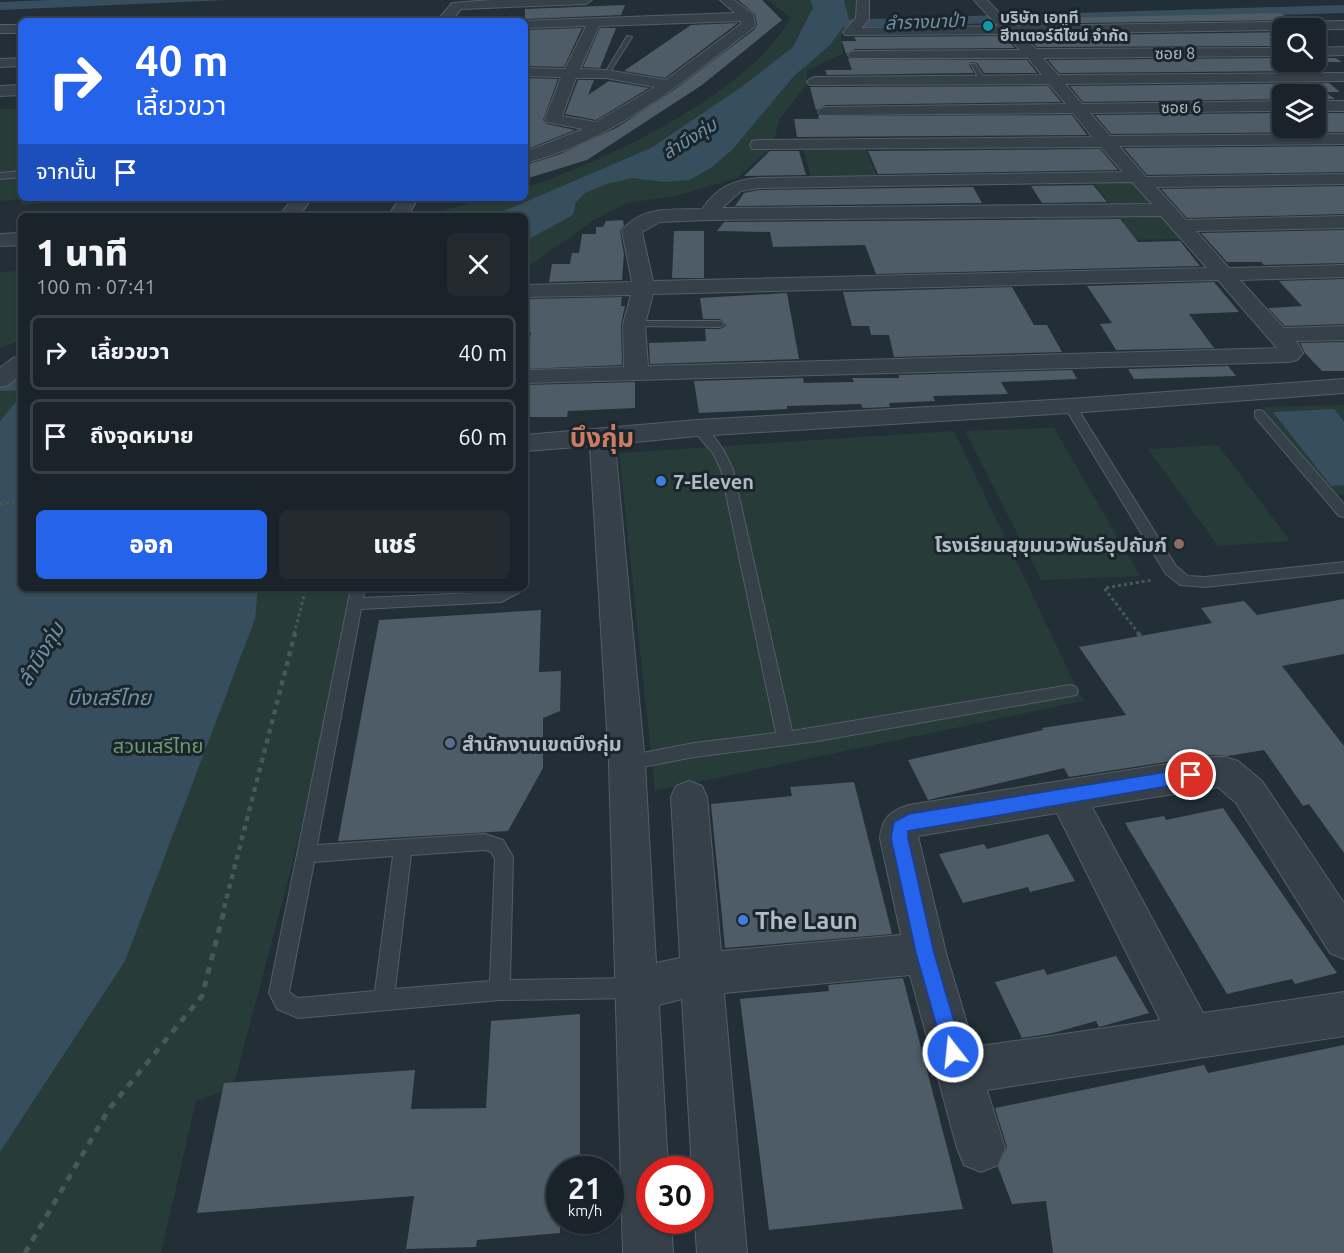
<!DOCTYPE html>
<html lang="th">
<head>
<meta charset="utf-8">
<style>
  body { margin:0; font-family:Ubuntu,"Noto Sans Thai",sans-serif; background:#232b31; color:#f1f3f6; height:100vh; display:flex; flex-direction:column; font-size:22px; white-space:nowrap }
  * { box-sizing:border-box; margin:0 }
  p { font-size:20px; color:#9fa4a8 }
  .icon { flex:none; width:33px; height:33px; fill:none; stroke:currentColor; stroke-width:2; stroke-linecap:round; stroke-linejoin:round }
  .map { position:relative; flex:1; overflow:hidden }
  .drawer { position:absolute; left:18px; top:213px; width:510px; height:378px; display:flex; flex-direction:column; background:#1a2329; border-radius:9px; box-shadow:0 2px 4px #0004,0 0 0 2px #384046 }
  .drawer>* { flex:none }
  .top-card { position:absolute; left:18px; top:18px; width:510px; height:183px; border-radius:9px; box-shadow:0 2px 4px #0004,0 0 0 2px #384046; background:#2563eb; color:#fff; overflow:hidden }
  .fabs { position:absolute; left:1272px; top:18px; display:grid; gap:12px }
  .fabs a { display:grid; place-items:center; width:54px; height:54px; border-radius:9px; background:#1a2329; box-shadow:0 2px 4px #0004,0 0 0 2px #384046; font-size:30px }
  .speed { position:absolute; left:546px; top:1156px; display:flex; gap:12px; font-size:30px; font-weight:700; text-align:center }
  .speed>* { display:grid; place-content:center; width:78px; height:78px; border-radius:50%; background:#1a2329; box-shadow:0 2px 4px #0004,0 0 0 2px #384046; line-height:1 }
  .speed small { font-size:15px; font-weight:400 }
  .speed .limit { border:9px solid #d22; background:#fff; color:#111 }
  .pin { position:absolute; display:grid; place-items:center; width:51px; height:51px; color:#fff; margin:-26px; border:3px solid #fff; border-radius:50%; box-shadow:0 2px 6px #0007 }
  .me { position:absolute; width:66px; margin:-33px; rotate:344deg; stroke-linejoin:round; filter:drop-shadow(0 0 4px #0008) }
  .turn { display:flex; align-items:center; gap:21px; height:126px; padding:0 18px; font-size:27px }
  .turn .icon { width:78px; height:78px; stroke-width:2.5 }
  .turn b { display:block; font-size:42px; line-height:51px }
  .then { display:flex; align-items:center; height:57px; padding:0 18px; background:#0003; gap:12px; font-size:22px }
  .round { display:grid; place-items:center; flex:none; width:63px; height:63px; border-radius:9px; background:#232b31 }
  .overview { display:flex; align-items:center; justify-content:space-between; height:102px; padding:0 18px }
  h1 { font-size:36px; font-weight:800; line-height:45px }
  .primary-button { display:flex; gap:12px; margin-top:auto; padding:12px 18px }
  .primary-button a { flex:1; height:69px; border-radius:9px; background:#2563eb; color:#fff; font-size:24px; font-weight:800; line-height:69px; text-align:center }
  .primary-button a+a { background:#232b31; color:#f1f3f6 }
  ul { padding:0; list-style:none }
  li { display:flex; align-items:center; gap:18px; height:75px; margin:0 12px 9px; padding:0 6px; border:3px solid #384046; border-radius:9px }
  li div { flex:1 }
  li b { display:block; font-size:22px }
  li em { font-style:normal }
  .map>svg:first-child { display:block }
  .green { fill:#273c38 }
  .water { fill:#364e5d }
  .lines { fill:none; stroke-linecap:round; stroke-linejoin:round }
  .canal { fill:#364e5d; fill-rule:evenodd }
  .building { fill:#4d5c66 }
  .service-casing { stroke:#535e65; stroke-width:2 }
  .minor-casing { stroke:#535e65; stroke-width:2 }
  .path-far2 { stroke:#455957; stroke-width:3; stroke-dasharray:3 3; stroke-linecap:butt }
  .path-far1 { stroke:#455957; stroke-width:4.5; stroke-dasharray:5 5; stroke-linecap:butt }
  .path { stroke:#455957; stroke-width:5; stroke-dasharray:7 7; stroke-linecap:butt }
  .service { fill:#354048; fill-rule:evenodd }
  .minor { fill:#354048; fill-rule:evenodd }
  .route { fill:#2563eb; stroke:#184099; stroke-width:1.5 }
  .culture-dot { fill:#0f9aa8; stroke:#1b252c; stroke-width:2 }
  .shop-dot { fill:#3f7fe0; stroke:#1b252c; stroke-width:2 }
  .education-dot { fill:#8d6e63; stroke:#1b252c; stroke-width:2 }
  .service-dot { fill:#5c6f8a; stroke:#1b252c; stroke-width:2 }
  .labels { text-anchor:middle; dominant-baseline:central; stroke-width:6; stroke-linejoin:round; paint-order:stroke }
  .far-poi-label { font-size:16px; font-weight:bold; fill:#b0bbc4; stroke:#1b252c; text-anchor:start }
  .far-street-label { font-size:16px; fill:#b0bbc4; stroke:#1b252c }
  .far-water-label { font-size:18px; font-style:italic; fill:#7192a6; stroke:#1b252c }
  .poi-label { font-size:20px; font-weight:bold; fill:#b0bbc4; stroke:#1b252c; text-anchor:start }
  .park-label { font-size:20px; fill:#709871; stroke:#1b252c }
  .water-label { font-size:21px; font-style:italic; fill:#7192a6; stroke:#1b252c }
  .near-poi-label { font-size:24px; font-weight:bold; fill:#b0bbc4; stroke:#1b252c; text-anchor:start }
  .district-label { font-size:26px; font-weight:bold; fill:#cd7c62; stroke:#1b252c }
</style>
</head>
<body>
<div class="map">
<svg width="1344" height="1253" viewBox="0 0 1344 1253">
  <rect width="100%" height="100%" fill="#222f37"/>
  <g class="green">
    <path d="M768 0H862V17L841 36 843 54 807 70V84L779 120 773 146 737 178 675 196 626 203 594 220 525 269V216H423L490 198H525V188C607 160 747 95 791 18Z"/>
    <polygon points="0,109 21,109 21,198 132,198 22,205 22,199 0,201"/>
    <polygon points="803,147 865,147 878,179 812,180"/>
    <polygon points="1136,178 1162,208 1114,209 1090,179"/>
    <polygon points="1159,211 1183,239 1050,241 1032,213"/>
    <polygon points="21,271 21,340 0,348 0,272"/>
    <polygon points="21,370 21,588 356,588 291,869 233,1088 196,1101 161,1253 0,1253 0,390"/>
    <polygon points="1344,405 1344,495 1335,495 1262,407"/>
    <polygon points="1054,428 1140,576 1041,580 965,431"/>
    <polygon points="954,431 1083,701 655,791 619,453"/>
    <polygon points="1218,445 1290,541 1218,546 1148,449"/>
  </g>
  <g class="water">
    <polygon points="51,0 228,0 0,10 0,2"/>
    <polygon points="810,0 844,0 849,19 830,45 794,76 732,150 712,167 690,180 664,182 632,178 607,184 585,193 576,202 573,215 525,241 525,216 492,216 651,148 740,88 793,47 813,8"/>
    <polygon points="21,396 21,588 258,588 255,619 125,961 0,1152 0,421"/>
    <polygon points="1334,409 1344,421 1344,485 1331,486 1273,412"/>
  </g>
  <g class="lines">
    <g class="canal">
      <polygon points="821,0 833,0 835,20 1344,5 1344,13 829,28 823,24"/>
      <polygon points="21,376 21,390 0,391 0,377"/>
    </g>
  </g>
  <g class="building">
    <polygon points="738,0 762,0 782,20 702,85 587,160 525,179 525,165 558,155 618,127 674,90 754,30 757,25 755,14"/>
    <polygon points="625,5 621,15 525,19 525,9"/>
    <polygon points="1280,13 1291,20 1013,24 1011,21 1038,21 1036,20 1053,19 1052,18"/>
    <polygon points="738,23 665,78 624,71 691,25"/>
    <polygon points="582,28 564,67 525,66 525,30"/>
    <polygon points="600,28 616,28 600,68 583,67"/>
    <polygon points="1282,32 1282,46 1037,47 1026,36"/>
    <polygon points="1004,36 1015,48 855,49 846,54 842,41 856,41 854,37"/>
    <polygon points="1282,58 1282,62 1316,62 1316,58 1336,58 1342,62 1324,62 1329,65 1308,65 1316,71 1059,73 1048,60"/>
    <polygon points="848,59 1027,60 1037,73 984,73 977,63 971,62 969,65 974,73 827,75 825,70 852,70"/>
    <polygon points="525,78 558,79 543,120 547,124 575,130 525,150"/>
    <polygon points="578,80 594,80 588,95 609,81 649,88 596,120 565,114"/>
    <polygon points="1329,83 1340,92 1325,92 1335,99 1316,99 1316,94 1282,94 1282,99 1083,102 1070,86"/>
    <polygon points="1048,86 1061,102 826,105 816,110 810,87"/>
    <polygon points="1282,113 1282,128 1316,128 1316,113 1344,113 1344,132 1111,134 1095,115"/>
    <polygon points="1072,115 1087,135 797,137 794,119 819,119 818,116"/>
    <polygon points="1344,146 1344,172 1147,175 1124,148"/>
    <polygon points="1100,149 1118,170 878,174 868,151"/>
    <polygon points="770,151 799,151 806,175 744,176"/>
    <polygon points="1093,185 1107,202 1042,203 1031,186"/>
    <polygon points="1344,186 1344,214 1187,218 1161,189"/>
    <polygon points="973,187 982,203 735,206 744,193 759,190"/>
    <polygon points="1120,219 1138,242 1180,241 1200,266 876,274 865,245 773,247 770,232 717,231 724,222"/>
    <polygon points="623,220 624,226 620,231 624,254 622,280 549,282 552,264 570,264 572,253 579,253 582,234 596,234 596,227 603,227 606,221"/>
    <polygon points="1344,230 1344,263 1264,265 1261,262 1227,262 1201,233"/>
    <polygon points="674,231 704,231 704,278 672,278"/>
    <polygon points="1344,279 1344,324 1285,326 1268,308 1302,306 1279,281"/>
    <polygon points="1214,282 1239,312 1189,314 1214,348 1116,350 1100,324 1112,323 1087,286"/>
    <polygon points="1012,287 1034,325 1047,325 1062,352 894,357 889,335 871,335 869,326 852,326 843,292"/>
    <polygon points="787,293 799,359 650,364 649,343 706,341 705,329 720,329 727,325 720,319 703,319 700,298"/>
    <polygon points="622,297 621,306 625,306 621,324 622,365 525,369 531,332 525,332 527,299"/>
    <polygon points="1344,342 1344,371 1322,371 1305,353 1300,343"/>
    <polygon points="1228,366 1236,376 1134,379 1128,369"/>
    <polygon points="1072,370 1077,379 1001,382 1008,394 933,396 935,401 889,403 890,407 863,408 861,404 787,406 787,409 699,413 694,381 803,378 804,383 854,382 852,378 899,378 899,375"/>
    <polygon points="635,382 635,408 568,411 567,417 525,417 525,385"/>
    <polygon points="1344,599 1344,654 1282,666 1344,746 1344,853 1309,804 1303,806 1264,750 1228,756 1211,755 1069,777 1064,768 928,800 908,760 1043,730 1042,728 1126,715 1079,647 1212,623 1201,608 1244,601 1257,615"/>
    <polygon points="541,610 539,672 561,671 560,711 543,718 543,768 508,831 338,841 379,620"/>
    <polygon points="854,782 892,934 725,948 711,804 792,796 790,787"/>
    <polygon points="1223,808 1337,973 1295,984 1292,979 1227,994 1125,823 1164,816 1166,820"/>
    <polygon points="1048,834 1075,881 1030,892 1028,887 963,903 939,854 984,844 987,849"/>
    <polygon points="1116,956 1149,1013 1103,1026 1099,1027 1096,1021 1053,1033 1022,1038 995,982 1044,969 1047,975"/>
    <polygon points="903,978 963,1209 769,1230 740,999 829,991 828,985"/>
    <polygon points="580,1014 580,1170 560,1170 560,1233 477,1240 476,1247 406,1249 414,1196 197,1213 224,1083 415,1070 411,1109 486,1108 491,1021"/>
    <polygon points="1344,1045 1344,1253 1053,1253 1046,1201 1012,1204 998,1167 1007,1147 995,1108 1204,1065 1208,1073"/>
  </g>
  <g class="lines">
    <defs>
      <g id="service">
        <polygon points="627,36 632,37 608,75 604,75"/>
        <polygon points="971,64 975,64 987,82 981,82"/>
        <polygon points="21,171 21,177 0,179 0,173"/>
        <polygon points="634,321 720,321 725,324 720,327 630,326 629,324"/>
        <polygon points="1070,402 1076,406 1176,566 1188,576 1205,577 1344,562 1344,572 1205,587 1180,585 1166,574 1064,406"/>
        <polygon points="1259,410 1263,411 1344,504 1344,517 1339,516 1255,417 1255,411"/>
        <path d="M697 424C714 430 727 455 733 470L792 731 1070 685 1076 687 1078 691 1076 695 818 741 694 757 627 770 621 768 619 763 621 758 627 756 694 743 776 733 721 470 713 453 691 428Z"/>
        <path d="M351 588H365L363 598 498 592 504 588H522L520 592 501 602 361 609 317 845 485 834 503 840 513 857 510 980 636 978 643 981 646 988 643 995 636 998 500 1000 298 1018 277 1009 269 993ZM485 850 491 852 495 859 490 981 395 989 411 855ZM393 856 375 991 298 998 289 992 314 862Z"/>
      </g>
      <g id="minor">
        <polygon points="491,0 592,0 586,4 461,9 451,21 437,21 452,3"/>
        <path d="M720 0H734L753 14 755 25 753 28C684 81 611 142 525 163V152L583 129 547 122 545 119 561 77 525 76V68L565 69 586 26 525 28V21H521L735 13ZM741 21V24L666 80 606 70 580 69 599 26ZM576 78H606L655 87 596 122 562 116Z"/>
        <path d="M857 0H869V19L861 28 998 26 974 0H987L1012 26 1344 21V29L1020 34 1036 49 1282 48V56L1043 58 1058 75 1344 73V81L1065 84 1082 104 1282 101V111L1090 113 1110 136 1344 134V144L1119 146 1146 177 1344 174V184L1156 187 1186 220 1344 216V228L1196 231 1229 268 1344 265V277L1240 280 1284 328 1344 326V340L1296 341 1303 353 1297 360 1289 362 525 383V371L529 370 624 367 623 324 631 295 525 297V285L632 282 622 231C640 205 675 210 702 209 718 187 733 180 759 178L1123 172 1101 147 752 149 750 145 752 141 758 140 1092 137 1073 113 820 115 818 112 820 109 826 107 1066 104 1049 84 810 85 807 82 810 79 815 77 1042 75 1028 58H850L848 55 850 52 855 51 1020 50 1005 34 845 35 843 32 856 18ZM1132 182 1152 204 722 208 741 191 759 188ZM1161 216 1207 268 653 281 642 232 660 222 708 220ZM1218 280 1277 348 648 366 645 324 653 294Z"/>
        <rect x="0" y="25" width="21" height="8"/>
        <polygon points="1344,47 1344,55 1316,56 1316,48"/>
        <polygon points="21,58 21,66 0,67 0,59"/>
        <polygon points="21,85 21,95 0,96 0,86"/>
        <rect x="1316" y="101" width="28" height="10"/>
        <polygon points="293,198 312,198 299,216 279,216"/>
        <polygon points="400,198 418,198 408,216 388,216"/>
        <polygon points="21,233 21,245 0,246 0,234"/>
        <polygon points="21,356 21,375 8,385 0,387 0,368 13,358"/>
        <path d="M1344 379V393L1070 413 697 436 615 444 645 763 656 963 680 958 671 797 676 786 689 781 702 786 707 797 721 951 901 935 880 838C882 818 890 811 909 805L1211 757H1225L1238 761 1262 781 1344 903V959L1330 953 1236 803 1218 787 1092 807 1203 1013 1344 992V1036L987 1090 1005 1148 998 1165 981 1172 964 1165 957 1148 910 975 724 993 747 1253H697L695 1221H700V1170H692L682 999 659 1005 668 1170H650V1221H671L673 1253H623L609 763 590 446 525 451V435L697 420 1070 399ZM1057 813 1160 1020 974 1047 946 953 918 836Z"/>
      </g>
    </defs>
    <use href="#service" class="service-casing"/>
    <use href="#minor" class="minor-casing"/>
    <g class="path-far2">
      <polyline points="0,504 21,501"/>
      <polyline points="294,634 306,588"/>
      <polyline points="1139,634 1104,588 1153,580"/>
    </g>
    <g class="path-far1">
      <polyline points="1138,633 1140,636"/>
      <polyline points="224,908 295,633"/>
    </g>
    <polyline class="path" points="25,1253 109,1109 202,996 225,907"/>
    <use href="#service" class="service"/>
    <use href="#minor" class="minor"/>
  </g>
  <polygon class="route" points="1191,768 1196,770 1198,775 1196,780 1191,782 908,831 908,838 934,953 963,1052 960,1059 953,1062 946,1059 916,953 891,838 894,822 909,814"/>
  <circle class="culture-dot" cx="988" cy="26" r="6"/>
  <g class="shop-dot">
    <circle cx="661" cy="481" r="6"/>
    <circle cx="743" cy="920" r="6"/>
  </g>
  <circle class="education-dot" cx="1179" cy="544" r="6"/>
  <circle class="service-dot" cx="450" cy="743" r="6"/>
  <g class="labels">
    <g class="far-poi-label">
      <text x="1000" y="17">บริษัท เอทูที<tspan x="1000" dy="18">ฮีทเตอร์ดีไซน์ จำกัด</tspan></text>
    </g>
    <g class="far-street-label">
      <text transform="translate(1175 53) rotate(-1)">ซอย 8</text>
      <text transform="translate(1181 107) rotate(-1)">ซอย 6</text>
    </g>
    <g class="far-water-label">
      <text transform="translate(925 21) rotate(-2)">ลำรางนาป่า</text>
      <text transform="translate(689 138) rotate(-32)">ลำบึงกุ่ม</text>
    </g>
    <g class="poi-label">
      <text x="673" y="481">7-Eleven</text>
      <text x="1167" y="544" text-anchor="end">โรงเรียนสุขุมนวพันธ์อุปถัมภ์</text>
      <text x="462" y="743">สำนักงานเขตบึงกุ่ม</text>
    </g>
    <g class="park-label">
      <text x="158" y="745">สวนเสรีไทย</text>
    </g>
    <g class="water-label">
      <text transform="translate(40 654) rotate(-59)">ลำบึงกุ่ม</text>
      <text x="109" y="697">บึงเสรีไทย</text>
    </g>
    <g class="near-poi-label">
      <text x="755" y="920">The Laun</text>
    </g>
    <g class="district-label">
      <text x="602" y="437">บึงกุ่ม</text>
    </g>
  </g>
</svg>
<div class="fabs">
<a><svg class="icon" aria-label="search" viewBox="0 0 24 24"><circle cx="10" cy="10" r="6"/><path d="M15 15l6 6"/></svg></a>
<a><svg class="icon" aria-label="layers" viewBox="0 0 24 24"><path d="M12 4l9 5-9 5-9-5zM3 14l9 5 9-5"/></svg></a>
</div>
<div class="speed"><div>21<small>km/h</small></div><div class="limit">30</div></div>
<div class="pin" style="left:1191px;top:775px;background:#d93025"><svg class="icon" aria-label="arrive" viewBox="0 0 24 24"><path d="M6 21V4h12l-3 4 3 4H6"/></svg></div>
<svg class="me" style="left:953px;top:1052px" viewBox="-20 -20 40 40"><circle r="17" fill="#2563eb" stroke="#fff" stroke-width="3"/><path d="M0-11L8 9 0 5-8 9z" fill="#fff"/></svg>
<div class="top-card">
<div class="turn"><svg class="icon" aria-label="right" viewBox="0 0 24 24"><path d="M7 20v-9h11M14 6l5 5-5 5"/></svg><div><b>40 m</b>เลี้ยวขวา</div></div>
<div class="then">จากนั้น<svg class="icon" aria-label="arrive" viewBox="0 0 24 24"><path d="M6 21V4h12l-3 4 3 4H6"/></svg></div>
</div>
<section class="drawer">
<div class="overview"><div><h1>1 นาที</h1><p>100 m · 07:41</p></div><a class="round"><svg class="icon" aria-label="close" viewBox="0 0 24 24"><path d="M6 6l12 12M18 6L6 18"/></svg></a></div>
<ul>
<li><svg class="icon" aria-label="right" viewBox="0 0 24 24"><path d="M7 20v-9h11M14 6l5 5-5 5"/></svg><div><b>เลี้ยวขวา</b></div><em>40 m</em></li>
<li><svg class="icon" aria-label="arrive" viewBox="0 0 24 24"><path d="M6 21V4h12l-3 4 3 4H6"/></svg><div><b>ถึงจุดหมาย</b></div><em>60 m</em></li>
</ul>
<div class="primary-button"><a>ออก</a><a>แชร์</a></div>
</section>
</div>
</body>
</html>
